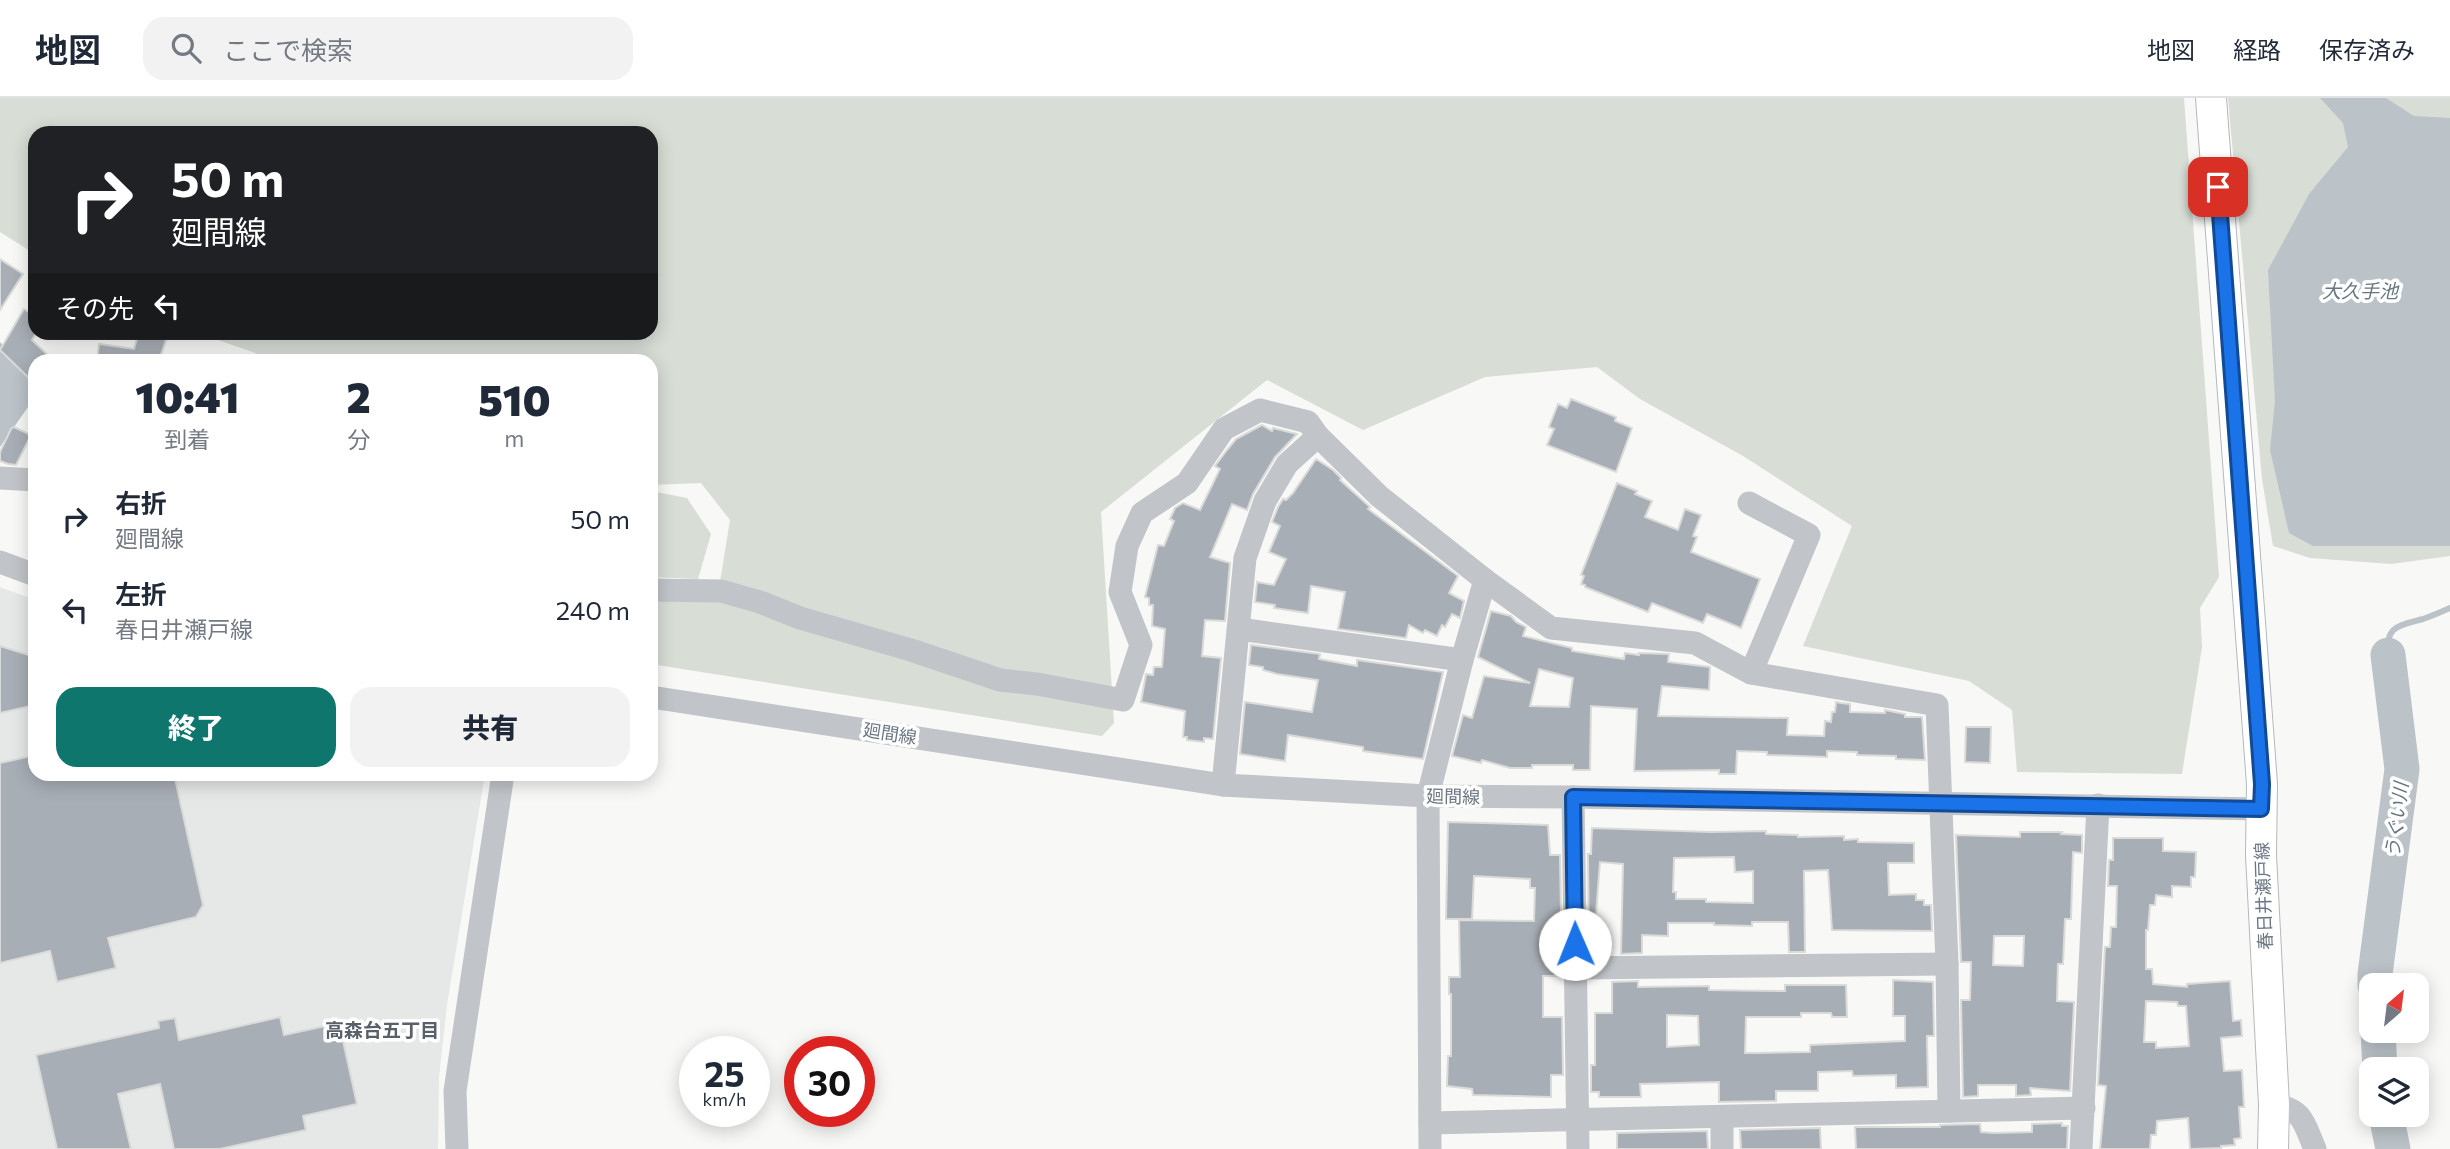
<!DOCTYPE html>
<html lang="ja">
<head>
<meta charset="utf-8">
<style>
  body { margin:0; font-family:Commissioner,"Noto Sans JP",sans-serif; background:#f2f2f3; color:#1f2937; height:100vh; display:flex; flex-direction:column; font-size:26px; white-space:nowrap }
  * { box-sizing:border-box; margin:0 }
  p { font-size:23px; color:#747a83 }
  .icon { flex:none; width:38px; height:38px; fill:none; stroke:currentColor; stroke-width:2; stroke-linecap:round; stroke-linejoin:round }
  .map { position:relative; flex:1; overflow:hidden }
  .details { position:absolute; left:28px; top:256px; width:630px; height:427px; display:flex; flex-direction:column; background:#fff; border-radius:21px; box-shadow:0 4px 18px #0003 }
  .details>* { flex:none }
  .hud { position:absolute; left:28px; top:28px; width:630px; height:214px; border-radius:21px; box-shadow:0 4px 18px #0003; background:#202124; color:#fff; overflow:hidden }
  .needle { width:46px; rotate:28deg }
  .fabs { position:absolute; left:2359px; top:875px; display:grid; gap:14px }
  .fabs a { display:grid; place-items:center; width:70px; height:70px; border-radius:14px; background:#fff; box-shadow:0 4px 18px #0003; font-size:35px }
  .speed { position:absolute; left:679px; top:938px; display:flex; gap:14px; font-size:35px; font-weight:700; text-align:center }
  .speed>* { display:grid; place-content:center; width:91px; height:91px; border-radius:50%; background:#fff; box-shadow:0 4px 18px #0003; line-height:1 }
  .speed small { font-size:18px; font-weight:400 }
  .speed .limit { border:10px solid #d22; background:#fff; color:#111 }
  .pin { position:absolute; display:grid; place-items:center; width:60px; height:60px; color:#fff; margin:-30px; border-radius:14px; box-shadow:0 4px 10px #0006 }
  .me { position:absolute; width:77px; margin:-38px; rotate:359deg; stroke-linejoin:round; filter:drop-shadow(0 0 5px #0008) }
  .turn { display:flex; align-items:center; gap:24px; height:147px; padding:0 28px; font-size:32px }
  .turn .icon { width:91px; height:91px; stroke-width:2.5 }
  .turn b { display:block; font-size:49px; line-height:60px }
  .then { display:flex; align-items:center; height:66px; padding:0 28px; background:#0003; gap:14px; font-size:26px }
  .eta { display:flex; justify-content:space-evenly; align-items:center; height:119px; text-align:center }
  .eta b { font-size:42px; font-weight:800; line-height:49px }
  .cta { display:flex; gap:14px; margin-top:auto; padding:14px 28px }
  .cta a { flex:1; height:80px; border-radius:21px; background:#0f766e; color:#fff; font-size:28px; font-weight:800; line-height:80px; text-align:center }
  .cta a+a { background:#f2f2f3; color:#1f2937 }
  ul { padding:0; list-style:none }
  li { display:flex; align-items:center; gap:21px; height:91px; padding:0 28px }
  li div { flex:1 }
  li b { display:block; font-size:26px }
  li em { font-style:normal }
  header { display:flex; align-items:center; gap:42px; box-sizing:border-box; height:98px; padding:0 35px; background:#fff; border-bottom:2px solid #e0e1e3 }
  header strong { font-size:33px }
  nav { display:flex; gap:38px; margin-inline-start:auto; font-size:24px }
  .search { width:490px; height:63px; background:#f2f2f3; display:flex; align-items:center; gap:18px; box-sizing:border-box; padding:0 24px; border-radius:21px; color:#747a83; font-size:26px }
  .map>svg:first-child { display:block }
  .built { fill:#e6e7e7 }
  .green { fill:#d8ddd6 }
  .water { fill:#bbc3c8 }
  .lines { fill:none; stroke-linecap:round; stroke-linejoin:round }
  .stream { stroke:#bbc3c8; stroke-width:6 }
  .river { stroke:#bbc3c8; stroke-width:35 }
  .building { fill:#a8aeb5; stroke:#dadad9; stroke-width:2; fill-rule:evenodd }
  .major-casing { stroke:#b4b8bc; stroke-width:32 }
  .minor { stroke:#c1c4c8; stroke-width:23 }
  .major { stroke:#fff; stroke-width:30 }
  .route-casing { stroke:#114b97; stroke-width:18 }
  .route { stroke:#1a73e8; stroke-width:12 }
  .labels { text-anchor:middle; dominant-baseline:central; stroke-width:7; stroke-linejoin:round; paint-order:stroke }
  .street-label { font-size:18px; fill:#6b7784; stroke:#fff }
  .water-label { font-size:19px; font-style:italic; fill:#67777f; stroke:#fff }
  .neighbourhood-label { font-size:19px; font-weight:bold; fill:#58616a; stroke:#fff }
</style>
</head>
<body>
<header>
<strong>地図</strong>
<div class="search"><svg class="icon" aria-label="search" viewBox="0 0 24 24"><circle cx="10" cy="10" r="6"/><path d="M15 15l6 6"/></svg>ここで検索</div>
<nav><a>地図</a><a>経路</a><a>保存済み</a></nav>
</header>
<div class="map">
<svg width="2450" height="1051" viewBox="0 0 2450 1051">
  <rect width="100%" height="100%" fill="#f8f8f7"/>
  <polygon class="built" points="0,489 35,502 35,676 485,676 447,907 439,979 438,1051 0,1051"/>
  <g class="green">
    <polygon points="0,0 2184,0 2219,479 2200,510 2202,549 2182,676 2017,674 2012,612 1969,583 1803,548 1852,428 1743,358 1640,301 1597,269 1485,279 1363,332 1267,282 1101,414 1114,625 1102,638 651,566 651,502 717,502 730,422 701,385 651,387 651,262 275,262 198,235 651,234 651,35 35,35 35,156 0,134"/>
    <polygon points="2228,0 2450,0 2450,458 2391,466 2310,460 2273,448 2262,381"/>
    <polygon points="651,393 687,400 711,436 698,481 651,479"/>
  </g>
  <g class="water">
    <polygon points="2320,0 2386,0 2414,18 2450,20 2450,448 2313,448 2289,435 2270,352 2275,303 2268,172 2309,96 2348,49 2343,25"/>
    <polygon points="0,244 35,285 35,299 0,349"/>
  </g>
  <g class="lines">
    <path class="stream" d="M2388 557C2385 527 2399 528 2423 521 2432 518 2441 514 2450 510"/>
    <g class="river">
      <polyline points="2375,887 2375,876 2402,671 2388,557"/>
      <polyline points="2378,933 2380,971"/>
      <polyline points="2386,1017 2393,1051"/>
    </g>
  </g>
  <g class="building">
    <polygon points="0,161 23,176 0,212"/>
    <polygon points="24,211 35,218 35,237 32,242 53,262 35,262 35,286 0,252"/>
    <polygon points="139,234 147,234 166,242 159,262 97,262 99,246 134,251"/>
    <polygon points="1571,301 1616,319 1615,323 1632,330 1616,374 1547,347 1554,331 1549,329 1558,306 1567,310"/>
    <polygon points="1262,327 1272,333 1273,330 1297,336 1275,359 1253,396 1247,412 1232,406 1210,459 1230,465 1225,523 1205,522 1202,558 1221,560 1213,641 1204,640 1204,644 1187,642 1187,639 1183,639 1185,613 1141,604 1146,576 1153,577 1154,569 1162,569 1165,531 1152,528 1153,507 1149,507 1149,500 1145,499 1158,447 1164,448 1174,423 1170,421 1175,410 1183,405 1200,412 1220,371 1215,368 1227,352 1236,341"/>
    <polygon points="14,329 31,337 16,367 8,366 0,363 0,354 11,331"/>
    <polygon points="1316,361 1333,372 1341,380 1340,382 1370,409 1368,411 1458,478 1449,495 1464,503 1460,520 1452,516 1445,529 1442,527 1437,538 1425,532 1423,535 1409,527 1406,540 1338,531 1345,494 1311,488 1308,515 1274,510 1275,507 1255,504 1257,484 1274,487 1286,461 1269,454 1280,428 1272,424 1278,409 1283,401 1286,402 1293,395"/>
    <polygon points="1617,385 1637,393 1635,396 1652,403 1645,419 1678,432 1685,411 1701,417 1693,438 1697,439 1691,454 1760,481 1741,530 1707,516 1703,525 1652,505 1648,514 1585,489 1585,487 1581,486 1584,478 1581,477"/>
    <path d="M1491 513 1511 518 1516 524 1526 529 1523 538 1572 550V553L1624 561 1625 555 1639 557V555L1669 556 1668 564 1710 569 1709 592 1662 588 1658 618 1788 620 1787 637 1824 638 1825 623 1831 624 1832 614H1835L1836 604 1841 605 1850 606V614L1885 615V612L1905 616V619H1922L1925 662 1896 661V658L1857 657V654L1827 653V659L1767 657V654L1737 653 1736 676H1719V672L1634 673 1637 611 1591 608 1590 672H1573V667H1532V670H1510L1482 662 1481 665 1452 658 1463 617 1472 620 1484 578 1530 585 1478 559ZM1539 571 1573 580 1569 609 1530 608Z"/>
    <polygon points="1251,547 1320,556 1319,561 1357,568 1357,562 1443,574 1423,661 1363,653 1363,649 1288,637 1285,663 1240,656 1245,604 1312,614 1318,582 1277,576 1263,572 1263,569 1249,567"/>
    <polygon points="0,548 35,559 35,607 0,615"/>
    <polygon points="1966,629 1991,629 1990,665 1965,664"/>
    <polygon points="35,657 35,676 174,676 203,807 196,819 108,840 116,870 57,884 50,853 0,865 0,665"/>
    <polygon points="1448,724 1548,727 1550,757 1560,757 1562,878 1543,878 1543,919 1562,919 1563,977 1551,977 1551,999 1473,997 1472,991 1447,988 1448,958 1451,958 1451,896 1449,896 1449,879 1460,879 1459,822 1534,823 1535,790 1530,790 1530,781 1474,778 1472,821 1446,821"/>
    <path d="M1592 730 1711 734 1766 733V736L1798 737V739L1844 738V742L1858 741V744L1914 745V765H1888L1889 797 1916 796V802H1924V807H1931L1932 833 1832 832 1828 772 1804 773 1805 854H1789L1788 824H1752V828L1714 827V825H1668V838L1642 837V855L1621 856 1623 766 1600 764 1593 855H1589L1588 756H1591ZM1734 759 1735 774 1753 773V805L1706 804V801H1676V794H1673L1674 760Z"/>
    <path d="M2020 734H2062L2061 736 2082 737V755L2073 754 2071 821H2065L2063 866H2058L2057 903 2074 904 2070 993 2030 990 2031 997 2016 998V987H1978V998L1963 999 1961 902H1970L1971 864H1961L1956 737 2020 739ZM1994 838H2024L2023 868 1993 867Z"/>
    <path d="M2113 740H2163V753L2196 754 2195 779H2191V789L2172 788V799L2156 797 2155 807H2150L2148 832H2146V871H2152L2153 886 2187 889V886L2230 883 2233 923 2241 922 2242 938 2221 940 2224 973 2242 972 2244 1009H2239L2241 1040 2234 1041 2235 1047 2221 1048V1050L2190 1051 2188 1020 2157 1023 2156 1037H2151L2150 1051H2100L2106 988 2098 987 2105 849H2110L2111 829H2116L2117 788H2108L2109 762H2113ZM2146 903 2177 904 2178 908H2186L2189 948 2156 950V944H2144Z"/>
    <path d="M1893 882 1933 884 1934 938H1927L1928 989 1896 990V977L1853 978 1852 973 1818 974V993H1776V1003L1719 1004V984L1640 986 1641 999H1599V994H1591V967H1595V915H1612V884L1638 883V889L1709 888V892L1785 893V887H1846L1847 919H1832L1831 915H1801V919H1746L1745 955H1757L1810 954V947L1905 943V918H1893ZM1667 917 1698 918 1699 947 1667 949Z"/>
    <polygon points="280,919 284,937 339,925 357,1006 303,1018 306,1032 220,1051 174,1051 160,986 118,996 131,1051 57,1051 36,957 159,930 158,923 175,920 179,942"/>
    <polygon points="2062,1025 2062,1028 2068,1028 2067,1051 1856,1051 1855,1029 1940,1029 1940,1027 1980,1026 1981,1034 1994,1035 2032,1034 2032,1026"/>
    <polygon points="1820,1030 1821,1051 1741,1051 1740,1032"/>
    <polygon points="1707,1033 1708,1051 1617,1051 1617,1035"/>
  </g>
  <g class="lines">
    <defs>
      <polyline id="major" points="2211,0 2262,686 2261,757 2274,1007 2273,1051"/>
    </defs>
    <use href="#major" class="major-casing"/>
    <g class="minor">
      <polyline points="0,380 35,382"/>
      <polyline points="1749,405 1809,437 1751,575"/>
      <polyline points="0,464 35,477"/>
      <polyline points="651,492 721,493 760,504 800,520 911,552 1000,582 1037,586 1123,602 1141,547 1120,494 1127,448 1142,415 1187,385 1224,331 1260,312 1308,324 1318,338 1379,398 1485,482 1551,530 1695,545 1751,575 1937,607 1947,866 1949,1013"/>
      <polyline points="1239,531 1462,562"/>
      <polyline points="651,599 1223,687 1428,698 1573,699 2261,711"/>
      <polyline points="1223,687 1245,460 1265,403 1287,366 1318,338"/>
      <polyline points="1573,699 1578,1051"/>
      <polyline points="1576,870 1947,866"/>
      <path d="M2274 1007C2304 1011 2304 1026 2315 1051"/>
      <polyline points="1430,1025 2084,1010"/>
      <polyline points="457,1051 455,993 503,676"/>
      <polyline points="1430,1051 1428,698 1462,562 1485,482"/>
      <polyline points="1722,1051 1722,1019"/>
      <polyline points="2081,1051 2098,707"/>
    </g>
    <use href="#major" class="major"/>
  </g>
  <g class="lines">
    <defs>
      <polyline id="route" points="1575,846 1573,699 2261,711 2262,686 2218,89"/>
    </defs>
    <use href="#route" class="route-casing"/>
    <use href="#route" class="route"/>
  </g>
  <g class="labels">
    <g class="street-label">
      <text transform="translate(890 635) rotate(9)">廻間線</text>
      <text transform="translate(1453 698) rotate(1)">廻間線</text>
      <text transform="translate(2263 798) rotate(-92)">春日井瀬戸線</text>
    </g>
    <g class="water-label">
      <text x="2360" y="192">大久手池</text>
      <text transform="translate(2396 722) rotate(-83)">うぐい川</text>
    </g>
    <g class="neighbourhood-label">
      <text x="382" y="931">高森台五丁目</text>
    </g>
  </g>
</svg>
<div class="fabs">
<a><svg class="needle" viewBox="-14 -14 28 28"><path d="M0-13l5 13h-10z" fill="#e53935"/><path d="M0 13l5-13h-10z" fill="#747a83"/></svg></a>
<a><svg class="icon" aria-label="layers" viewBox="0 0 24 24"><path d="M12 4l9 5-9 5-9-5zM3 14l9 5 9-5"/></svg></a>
</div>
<div class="speed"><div>25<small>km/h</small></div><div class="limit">30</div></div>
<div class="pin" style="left:2218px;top:89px;background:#d93025"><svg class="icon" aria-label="arrive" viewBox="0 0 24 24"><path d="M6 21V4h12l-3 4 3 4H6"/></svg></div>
<svg class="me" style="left:1575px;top:846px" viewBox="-20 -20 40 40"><circle r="19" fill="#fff"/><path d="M0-13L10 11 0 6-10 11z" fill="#1a73e8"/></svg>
<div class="hud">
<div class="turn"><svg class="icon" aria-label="right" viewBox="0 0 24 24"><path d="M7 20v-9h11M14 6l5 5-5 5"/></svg><div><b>50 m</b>廻間線</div></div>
<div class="then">その先<svg class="icon" aria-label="left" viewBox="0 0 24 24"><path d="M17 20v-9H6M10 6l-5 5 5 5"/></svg></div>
</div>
<section class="details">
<div class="eta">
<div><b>10:41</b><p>到着</p></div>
<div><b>2</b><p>分</p></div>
<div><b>510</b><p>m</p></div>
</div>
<ul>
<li><svg class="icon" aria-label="right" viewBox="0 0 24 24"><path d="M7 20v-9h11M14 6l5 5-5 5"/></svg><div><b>右折</b><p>廻間線</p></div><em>50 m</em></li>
<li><svg class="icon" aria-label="left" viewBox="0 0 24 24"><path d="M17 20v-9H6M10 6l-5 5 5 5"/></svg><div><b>左折</b><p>春日井瀬戸線</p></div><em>240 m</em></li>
</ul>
<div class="cta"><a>終了</a><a>共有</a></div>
</section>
</div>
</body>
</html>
